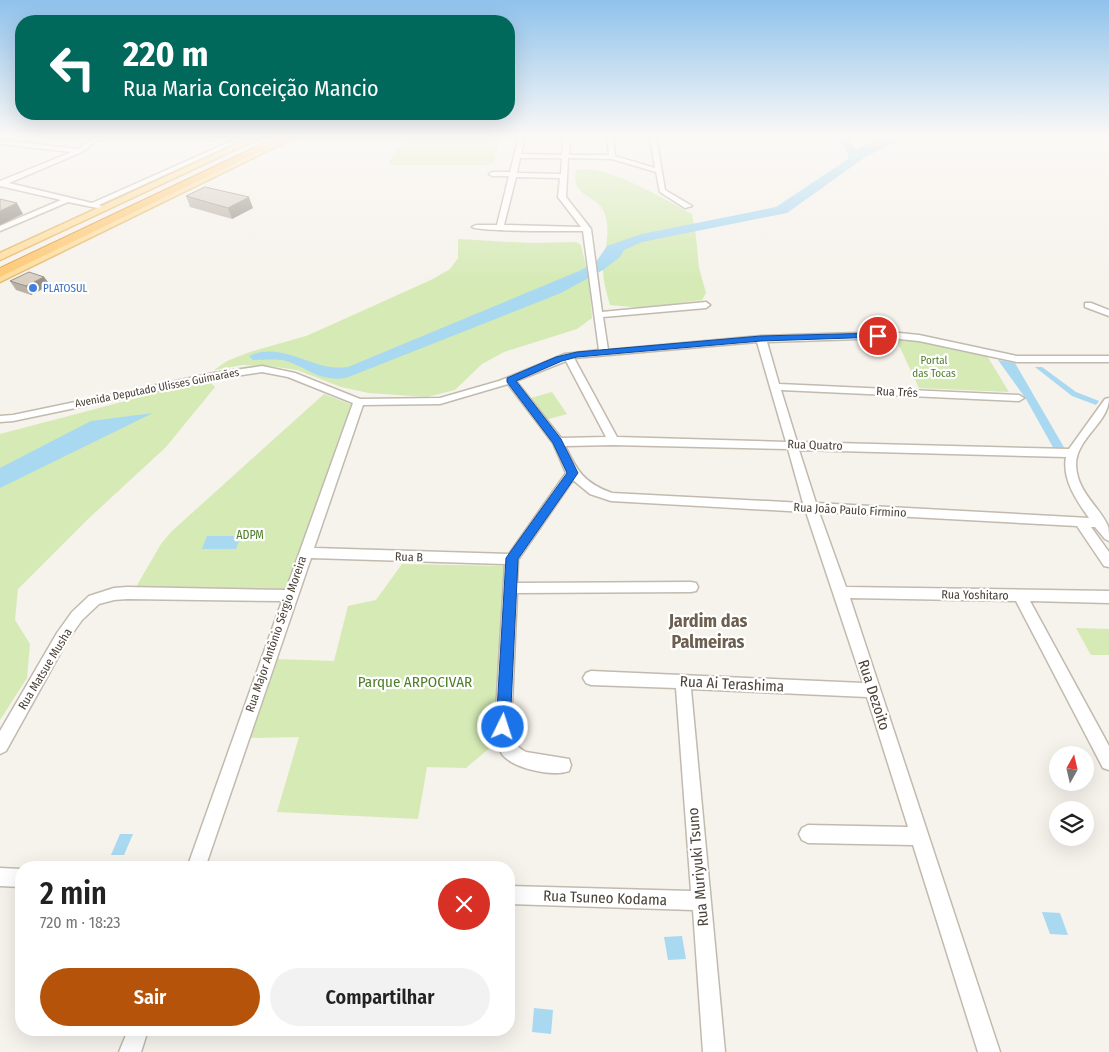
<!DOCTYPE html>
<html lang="pt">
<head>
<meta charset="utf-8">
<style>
  body { margin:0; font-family:"Fira Sans Condensed",sans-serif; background:#f2f2f2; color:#222; height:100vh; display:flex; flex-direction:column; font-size:19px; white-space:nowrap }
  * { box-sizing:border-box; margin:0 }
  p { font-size:16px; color:#767676 }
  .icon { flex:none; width:28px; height:28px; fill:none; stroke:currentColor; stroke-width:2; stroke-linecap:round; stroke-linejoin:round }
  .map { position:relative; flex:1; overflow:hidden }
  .details { position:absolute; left:15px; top:861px; width:500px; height:175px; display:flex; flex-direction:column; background:#fff; border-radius:20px; box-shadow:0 5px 20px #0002 }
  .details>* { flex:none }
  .top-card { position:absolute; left:15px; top:15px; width:500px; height:105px; border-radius:20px; box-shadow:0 5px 20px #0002; background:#00695c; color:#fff; overflow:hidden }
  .needle { width:32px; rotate:8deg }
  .tools { position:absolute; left:1049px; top:746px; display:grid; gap:10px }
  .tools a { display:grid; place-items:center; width:45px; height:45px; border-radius:50%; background:#fff; box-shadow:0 5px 20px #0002; font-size:25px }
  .pin { position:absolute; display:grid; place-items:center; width:42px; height:42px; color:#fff; margin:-21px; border:2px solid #fff; border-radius:50%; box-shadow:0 1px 5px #0007 }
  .me { position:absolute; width:55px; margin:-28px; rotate:4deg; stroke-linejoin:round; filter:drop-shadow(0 0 4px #0008) }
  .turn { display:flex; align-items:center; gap:18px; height:105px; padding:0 25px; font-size:22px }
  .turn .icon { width:65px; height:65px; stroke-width:2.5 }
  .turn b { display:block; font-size:35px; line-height:42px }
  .round { display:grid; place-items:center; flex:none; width:52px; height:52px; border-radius:26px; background:#f2f2f2 }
  .summary { display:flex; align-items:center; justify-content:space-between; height:85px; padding:0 25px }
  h1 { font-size:30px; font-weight:600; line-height:38px }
  .action { display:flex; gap:10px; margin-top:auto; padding:10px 25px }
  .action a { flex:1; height:58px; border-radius:30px; background:#b45309; color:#fff; font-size:20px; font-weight:600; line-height:58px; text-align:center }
  .action a+a { background:#f2f2f2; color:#222 }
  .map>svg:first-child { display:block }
  .green { fill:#d5eab5 }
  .water { fill:#a9d8f1 }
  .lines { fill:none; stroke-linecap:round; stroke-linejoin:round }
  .minor-casing { stroke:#c2baae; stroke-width:3 }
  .major-casing { stroke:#e5ba6b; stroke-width:3 }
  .highway-casing { stroke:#df9a3d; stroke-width:2 }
  .minor { fill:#fff; fill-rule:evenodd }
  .major { fill:#fedd9c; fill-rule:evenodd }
  .highway { fill:#fec76f; fill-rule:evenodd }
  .wall { fill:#bab1a6 }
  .shaded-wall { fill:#979087 }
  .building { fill:#d8cec1; stroke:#979087 }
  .route { fill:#1a73e8; stroke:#114b97 }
  .shop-dot { fill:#3f7fe0; stroke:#fff; stroke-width:2 }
  .labels { text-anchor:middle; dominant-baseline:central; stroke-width:4.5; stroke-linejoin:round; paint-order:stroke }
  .far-shop-label { font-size:11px; fill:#366cbe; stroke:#fff; text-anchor:start }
  .far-park-label { font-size:11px; fill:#4f7e2b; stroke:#fff }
  .far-street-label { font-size:11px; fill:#4b4339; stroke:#fff }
  .street-label { font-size:12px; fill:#4b4339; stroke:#fff }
  .park-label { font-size:12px; fill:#4f7e2b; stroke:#fff }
  .near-park-label { font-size:15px; fill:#4f7e2b; stroke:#fff }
  .near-street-label { font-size:15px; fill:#4b4339; stroke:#fff }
  .district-label { font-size:18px; font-weight:bold; fill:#6e6050; stroke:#fff }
</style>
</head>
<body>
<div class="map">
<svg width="1109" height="1052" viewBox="0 0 1109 1052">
  <rect width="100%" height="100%" fill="#f6f2ec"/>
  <g class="green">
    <polygon points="406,136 500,136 494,163 487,165 391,165 389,162"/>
    <path d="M585 169C616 170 664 199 692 214L696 236 699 268 706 293 702 300 643 308 610 305C607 294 603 281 603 270 604 251 612 231 604 212 596 194 570 197 576 170Z"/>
    <polygon points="458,239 530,243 576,242 581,245 589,279 592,318 577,329 504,352 482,364 455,390 427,397 369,393 341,387 297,370 270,366 243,365 214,370 227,361 250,352 306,336 331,325 433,279 450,269 458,258"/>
    <polygon points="896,339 936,344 987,356 1009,392 919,388"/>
    <polygon points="211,383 215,387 166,447 88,519 18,589 15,620 30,644 27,678 0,720 0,434 179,387"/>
    <polygon points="552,392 567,414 545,420 531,398"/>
    <polygon points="324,394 355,406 289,589 136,587 161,544 172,531"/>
    <polygon points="402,564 507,566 498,741 466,768 427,767 418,819 277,812 299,737 249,738 276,659 334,661 348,606 376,600"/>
    <polygon points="1076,628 1109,629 1109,655 1091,655"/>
  </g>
  <g class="water">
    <path d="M836 136H847L856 150 884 136H906L864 158 787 213 642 242 624 250 620 257 603 270 561 293 346 378C317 382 307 366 282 360 273 359 262 360 253 360L249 356C283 340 314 373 348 367L579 271 596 262 607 246 642 234 776 207 848 159V153Z"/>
    <polygon points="998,360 1015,363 1065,449 1054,449 1026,399"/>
    <polygon points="1035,367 1042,367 1076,392 1099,401 1096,405 1072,396"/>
    <polygon points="153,413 0,488 0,468 91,421"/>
    <polygon points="207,536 241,536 236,549 202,549"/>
    <polygon points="120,834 133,834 124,855 111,855"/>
    <polygon points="1042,912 1060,913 1068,935 1050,934"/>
    <polygon points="682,936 686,959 668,960 664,937"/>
    <polygon points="534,1008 553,1010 551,1034 532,1032"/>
  </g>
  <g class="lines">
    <defs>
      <g id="minor">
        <polygon points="97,136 103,136 82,152 9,183 92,203 243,136 250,136 99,205 103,207 102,209 68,202 0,231 0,226 61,200 0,186 0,181 72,152 0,144 0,140 78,149"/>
        <path d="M519 136H525L521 154 562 155 564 136H570L569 155H609L607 136H613L615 156 655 168 650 136H656L665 190 692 206 685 208 660 192 656 172 612 159 568 158 566 197 591 229 602 312 706 302 710 305 706 308 603 317 608 350 761 336 889 332 919 335 1017 356H1109V362H1017L919 341 889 338 767 342 779 384 1019 395 1024 398 1019 401 781 390 797 442 1069 449 1105 399 1109 398C1109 423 1076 438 1076 465 1077 492 1099 506 1108 526 1109 530 1109 536 1109 541L1105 539 1095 527H1091L1109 552V567L1104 566 1077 526 819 512 846 587 1109 591V603L1030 601 1109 746V770L1103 768 1016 601 850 598 1000 1052H978L913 845 808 843 802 840 799 834 802 828 808 825 908 827 867 697 691 689 725 1052H703L693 910 509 904V886L691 891 676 688 591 685 586 683 583 678 586 673 591 671 863 683 806 512 611 501 590 494 573 480 518 560 517 583 691 582 696 583 698 587 696 591 691 592 517 593 511 727C512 739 514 746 526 752L569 759 571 765 569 771C553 777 513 769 502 754 497 746 496 736 495 727L505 564 311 558 205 868H187L282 601 127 599 114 600 99 604 82 620 67 641 6 751 0 754V731L57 633 72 612 89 596 114 588 127 587 286 590 353 403 288 377 262 372 214 379 13 421 0 422V416L13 415 214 373 262 366 295 373 360 399 440 398 499 381 565 354 599 350 583 231C567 231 480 232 472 227L476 225H497L509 176H492L489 174 492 172H510ZM520 158H562L561 174 517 173ZM516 177 560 178 558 197 581 227 504 225ZM757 342 786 442 617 437 574 358ZM566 361 606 437 561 438 516 381ZM508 384 553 443 566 473 509 554 314 548 363 405 440 404ZM613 445 788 449 803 503 612 493C584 483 577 471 565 446ZM799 450 1066 457C1062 479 1076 500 1089 518L816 503Z"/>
        <polygon points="1085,303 1091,303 1109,310 1109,316 1085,307"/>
        <polygon points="0,868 21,869 21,887 0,886"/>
        <polygon points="128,1030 148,1030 141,1052 119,1052"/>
      </g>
      <g id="major">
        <polygon points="254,136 264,136 0,260 0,253"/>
        <polygon points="288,136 298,136 0,282 0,275"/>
      </g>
      <polygon id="highway" points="279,136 291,136 0,277 0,268"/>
    </defs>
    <use href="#minor" class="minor-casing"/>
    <use href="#major" class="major-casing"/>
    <use href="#highway" class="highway-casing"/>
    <use href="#minor" class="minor"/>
    <use href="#major" class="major"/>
    <use href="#highway" class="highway"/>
  </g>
  <g class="wall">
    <polygon points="205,136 225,136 218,138"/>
    <polygon points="186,196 253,208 232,219 190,207"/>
    <polygon points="44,277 50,285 31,295 16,290 10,281"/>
  </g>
  <g class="shaded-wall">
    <polygon points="218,136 225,136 218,138"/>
    <polygon points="249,197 253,208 232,219 228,208"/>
    <polygon points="17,203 23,214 0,225 0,211"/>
    <polygon points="44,277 50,285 31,295 26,286"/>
  </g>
  <g class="building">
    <polygon points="205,187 249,197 228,208 186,196"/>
    <polygon points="0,199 17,203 0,211"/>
    <polygon points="29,272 44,277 26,286 10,281"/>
  </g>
  <linearGradient id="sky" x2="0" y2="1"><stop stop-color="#8fc2ec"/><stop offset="0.48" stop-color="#fbf9f6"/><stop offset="1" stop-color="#fbf9f6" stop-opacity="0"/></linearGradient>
  <rect width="1109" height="283" fill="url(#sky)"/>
  <polygon class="route" points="878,333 881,334 881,337 761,341 577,357 562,361 516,381 561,439 578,473 518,559 510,727 508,732 503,734 498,732 496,727 506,558 567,473 553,443 507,382 507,378 556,357 577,352 761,336"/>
  <circle class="shop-dot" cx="33" cy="288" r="5"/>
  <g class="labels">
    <g class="far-shop-label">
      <text x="43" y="288">PLATOSUL</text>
    </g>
    <g class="far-park-label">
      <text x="934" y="360">Portal<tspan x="934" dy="13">das Tocas</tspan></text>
    </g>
    <g class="far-street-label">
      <text transform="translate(157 388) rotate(-11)">Avenida Deputado Ulisses Guimarães</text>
    </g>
    <g class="street-label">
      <text transform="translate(897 392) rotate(3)">Rua Três</text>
      <text transform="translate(815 445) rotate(2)">Rua Quatro</text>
      <text transform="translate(850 510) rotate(3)">Rua João Paulo Firmino</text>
      <text transform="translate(409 557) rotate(2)">Rua B</text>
      <text transform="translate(975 595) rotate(1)">Rua Yoshitaro</text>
      <text transform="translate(276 634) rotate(-71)">Rua Major Antônio Sérgio Moreira</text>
      <text transform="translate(45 669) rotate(-59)">Rua Matsue Musha</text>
    </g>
    <g class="park-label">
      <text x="250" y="535">ADPM</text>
    </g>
    <g class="near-park-label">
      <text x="415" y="682">Parque ARPOCIVAR</text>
    </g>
    <g class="near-street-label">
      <text transform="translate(732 684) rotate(3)">Rua Ai Terashima</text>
      <text transform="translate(874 695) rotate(72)">Rua Dezoito</text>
      <text transform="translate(698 867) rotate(-95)">Rua Muriyuki Tsuno</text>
      <text transform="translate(605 898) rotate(2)">Rua Tsuneo Kodama</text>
    </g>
    <g class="district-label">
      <text x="708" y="621">Jardim das<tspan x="708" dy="21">Palmeiras</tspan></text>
    </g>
  </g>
</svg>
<div class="tools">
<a><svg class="needle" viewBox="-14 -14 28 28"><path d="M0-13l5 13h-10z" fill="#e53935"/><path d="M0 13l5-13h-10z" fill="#767676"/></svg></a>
<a><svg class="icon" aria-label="layers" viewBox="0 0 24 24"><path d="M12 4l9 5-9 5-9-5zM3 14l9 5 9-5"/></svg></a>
</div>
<div class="pin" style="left:878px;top:336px;background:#d93025"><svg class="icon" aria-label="arrive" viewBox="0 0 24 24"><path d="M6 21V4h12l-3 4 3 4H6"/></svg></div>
<svg class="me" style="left:503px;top:727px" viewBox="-20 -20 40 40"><circle r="17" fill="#1a73e8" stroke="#fff" stroke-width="3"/><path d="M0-11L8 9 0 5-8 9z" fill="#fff"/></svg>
<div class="top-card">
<div class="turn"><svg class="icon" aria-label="left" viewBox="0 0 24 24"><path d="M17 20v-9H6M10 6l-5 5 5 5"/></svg><div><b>220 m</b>Rua Maria Conceição Mancio</div></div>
</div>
<section class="details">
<div class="summary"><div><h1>2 min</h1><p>720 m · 18:23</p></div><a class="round" style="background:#d93025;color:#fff"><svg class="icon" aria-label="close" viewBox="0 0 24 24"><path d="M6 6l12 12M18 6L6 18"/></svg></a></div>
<div class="action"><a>Sair</a><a>Compartilhar</a></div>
</section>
</div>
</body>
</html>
